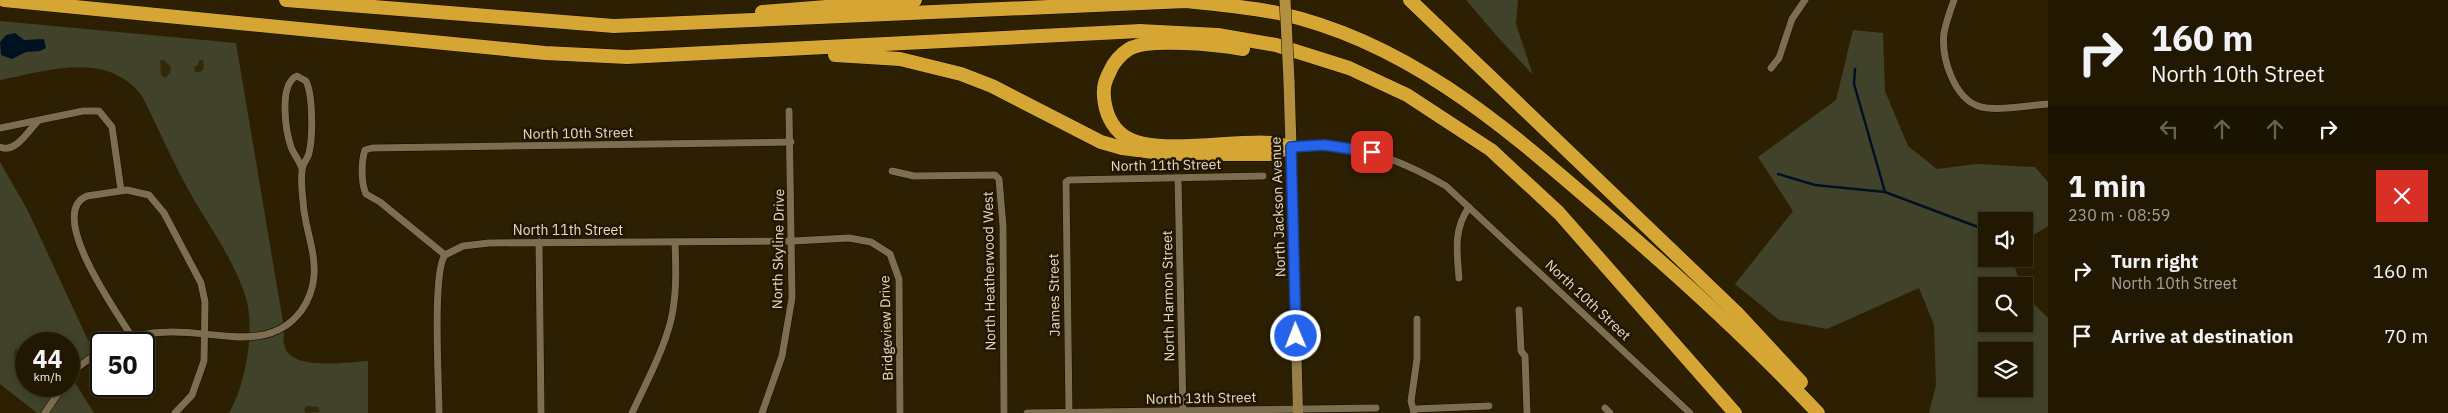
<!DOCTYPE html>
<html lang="en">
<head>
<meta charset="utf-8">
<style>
  body { margin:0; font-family:"IBM Plex Sans",sans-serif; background:#2e2511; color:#f1f3f6; height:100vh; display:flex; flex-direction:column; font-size:19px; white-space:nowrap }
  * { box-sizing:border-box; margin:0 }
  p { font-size:16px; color:#a2a099 }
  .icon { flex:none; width:28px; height:28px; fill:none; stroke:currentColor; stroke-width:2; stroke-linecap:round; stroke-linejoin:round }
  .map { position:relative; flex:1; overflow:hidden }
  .panel { display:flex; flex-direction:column; background:#221802; width:400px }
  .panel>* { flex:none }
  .top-card { background:#221802; color:#f1f3f6; overflow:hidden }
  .buttons { position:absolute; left:1978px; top:212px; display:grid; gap:10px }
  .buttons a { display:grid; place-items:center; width:55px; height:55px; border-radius:0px; background:#221802; box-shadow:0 2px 8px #0003,0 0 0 1px #3f3724; font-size:25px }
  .speed { position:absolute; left:15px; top:332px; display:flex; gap:10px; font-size:25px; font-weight:700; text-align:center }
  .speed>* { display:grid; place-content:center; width:65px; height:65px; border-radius:50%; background:#221802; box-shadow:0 2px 8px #0003,0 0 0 1px #3f3724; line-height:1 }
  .speed small { font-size:12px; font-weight:400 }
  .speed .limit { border:2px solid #111; border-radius:8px; background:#fff; color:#111 }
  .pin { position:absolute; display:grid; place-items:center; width:42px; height:42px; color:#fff; margin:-21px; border-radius:10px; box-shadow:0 2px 8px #0006 }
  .me { position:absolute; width:55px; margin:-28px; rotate:359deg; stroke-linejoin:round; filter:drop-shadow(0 0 4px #0008) }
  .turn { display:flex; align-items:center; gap:18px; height:105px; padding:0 20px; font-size:22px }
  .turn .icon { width:65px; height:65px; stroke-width:2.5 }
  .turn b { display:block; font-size:35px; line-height:42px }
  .lanes { display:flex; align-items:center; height:48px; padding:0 20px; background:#0003; justify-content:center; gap:25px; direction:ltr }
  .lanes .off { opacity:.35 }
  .round { display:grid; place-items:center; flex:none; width:52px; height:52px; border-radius:0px; background:#2e2511 }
  .head { display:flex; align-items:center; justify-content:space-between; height:85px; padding:0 20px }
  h1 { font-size:30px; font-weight:800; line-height:38px }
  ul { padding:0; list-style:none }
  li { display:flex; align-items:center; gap:15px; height:65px; padding:0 20px }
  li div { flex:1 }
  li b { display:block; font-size:19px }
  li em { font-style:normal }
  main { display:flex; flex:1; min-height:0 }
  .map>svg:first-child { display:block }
  .green { fill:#40422a; fill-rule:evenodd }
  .sand { fill:#312908 }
  .water { fill:#001222 }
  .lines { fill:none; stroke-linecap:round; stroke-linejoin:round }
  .stream { stroke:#001222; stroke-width:2.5 }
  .street-casing { stroke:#130a00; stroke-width:8 }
  .secondary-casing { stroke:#130a00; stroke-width:11 }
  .primary-casing { stroke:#130a00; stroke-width:12 }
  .highway-casing { stroke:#130a00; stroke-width:15 }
  .street { stroke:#7d6e4f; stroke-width:7 }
  .secondary { stroke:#977f47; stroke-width:10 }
  .primary { stroke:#b2903e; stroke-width:11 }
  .highway { stroke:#d5a633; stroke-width:14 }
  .primary-bridge-casing { stroke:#130a00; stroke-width:12; stroke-linecap:butt }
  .primary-bridge { stroke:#b2903e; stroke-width:11 }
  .route-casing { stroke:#184099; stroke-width:12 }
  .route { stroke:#2563eb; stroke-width:9 }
  .labels { text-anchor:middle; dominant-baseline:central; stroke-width:5; stroke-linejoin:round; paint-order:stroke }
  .street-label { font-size:14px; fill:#e3dac9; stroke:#231600 }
</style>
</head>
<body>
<main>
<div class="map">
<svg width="2048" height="413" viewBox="0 0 2048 413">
  <rect width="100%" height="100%" fill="#2d2002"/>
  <g class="green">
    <polygon points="1466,0 1518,0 1516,24 1533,75 1496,35"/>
    <path d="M0 21 236 43 284 328C284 333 283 339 284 344 288 372 348 362 368 361V413H229C246 385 256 327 245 295 233 258 208 225 189 191 172 160 158 128 142 96 107 50 48 71 0 80Z"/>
    <path d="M1853 30 1883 33 1885 91 1908 146 1937 169 1977 164 2035 167 2048 182V226L2024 241V221H1986V259H2012L2021 286H1986V324H2024V294L2048 318V413H1929L1936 385 1934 325 1919 288 1827 329 1779 320 1735 284 1793 211 1758 157 1836 100ZM1986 351H2024V389H1986Z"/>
    <path d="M0 162 28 211 93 351 69 373 94 413H37L0 384ZM26 344H69V386H26Z"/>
  </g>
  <g class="sand">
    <polygon points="160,60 164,60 171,67 170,73 165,78 161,75"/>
    <polygon points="203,60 204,69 200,72 195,72 194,67 198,65 199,61"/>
    <polygon points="20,348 24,364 19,369 14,361 15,350"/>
    <polygon points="306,406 318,407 320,412 306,413 304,411"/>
  </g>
  <polygon class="water" points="15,33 24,40 44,39 46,48 40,51 26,52 12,59 1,55 0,42 6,35"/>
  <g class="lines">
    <g class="stream">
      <polyline points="1855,69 1854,84 1885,192"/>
      <polyline points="1778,174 1815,185 1885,192 1986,230"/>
    </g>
    <defs>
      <g id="street">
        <path d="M1954 0C1950 11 1946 22 1944 33 1941 58 1954 97 1978 106 1995 112 2030 105 2048 104"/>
        <polyline points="1771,68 1779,58 1792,19 1805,0"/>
        <polyline points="0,128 83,111 99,111 112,127 121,190"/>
        <path d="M791 142 372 148 365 150C361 162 361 183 366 194L380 202 445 255 463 246 489 243 793 241 849 238 871 242 890 254 899 279 900 413"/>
        <path d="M0 147C15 154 28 131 38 121"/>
        <path d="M1291 147C1354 144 1391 154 1446 186L1690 413"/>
        <polyline points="892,171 914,176 995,175 999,179 1003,226 1004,413"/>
        <polyline points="1178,178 1183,413"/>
        <polyline points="539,242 541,413"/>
        <path d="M1459 278C1457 252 1453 230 1469 207"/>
        <polyline points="1519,310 1521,351 1525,356 1527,413"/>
        <path d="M132 337C118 314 45 213 87 196L127 190 149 195 164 213 201 283 205 302 204 361 192 395 175 413"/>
        <path d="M114 344C131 336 150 332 169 332 214 330 269 354 301 311 309 300 313 288 314 276 316 250 304 226 303 201 302 191 300 176 303 166 304 162 308 158 309 153 313 137 313 95 306 81L297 76C278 84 286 132 291 147 294 155 300 161 302 169"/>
        <polyline points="69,378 73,371 101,350"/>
        <polyline points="1605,408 1610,413"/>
        <polyline points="1414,409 1489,406"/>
        <polyline points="45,413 63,386"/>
        <path d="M439 413C439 385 432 272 445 255"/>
        <path d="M632 413C646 383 663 352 671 320 677 294 676 267 675 242"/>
        <polyline points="762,413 782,356 792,298 789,111"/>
        <polyline points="1027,413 1376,408"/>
        <polyline points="1069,413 1066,182 1069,180 1263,176"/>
        <polyline points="1414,413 1411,401 1417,359 1417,319"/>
      </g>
      <polyline id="secondary" points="1291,147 1298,413"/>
      <polyline id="primary" points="1289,81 1291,147"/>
      <g id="highway">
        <polyline points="4,0 545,53 627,57 1140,31 1218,35 1276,45 1349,68 1407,95 1491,150 1559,213 1735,413"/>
        <path d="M286 0 614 26 1186 1C1217 4 1248 7 1278 13 1410 42 1507 129 1606 214 1680 277 1751 342 1818 413"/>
        <polyline points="1410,0 1737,313 1801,382"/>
        <polyline points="762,12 915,0"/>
        <path d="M1243 49C1220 45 1149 37 1129 49 1121 54 1113 63 1110 71 1105 81 1103 87 1104 97 1105 111 1111 127 1124 136 1154 157 1234 139 1272 143 1278 143 1284 146 1290 147"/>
        <polyline points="835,55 900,59 961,74 992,86 1101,142 1122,148 1169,154 1269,154 1291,147"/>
      </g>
    </defs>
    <use href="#street" class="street-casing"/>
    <use href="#secondary" class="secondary-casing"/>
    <use href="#primary" class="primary-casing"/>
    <use href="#highway" class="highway-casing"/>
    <use href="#street" class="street"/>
    <use href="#secondary" class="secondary"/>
    <use href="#primary" class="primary"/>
    <use href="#highway" class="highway"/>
    <defs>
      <polyline id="primary-bridge" points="1285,0 1289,81"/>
    </defs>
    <use href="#primary-bridge" class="primary-bridge-casing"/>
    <use href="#primary-bridge" class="primary-bridge"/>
  </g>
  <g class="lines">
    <defs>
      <polyline id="route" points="1296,336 1291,147 1324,145 1372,152"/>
    </defs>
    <use href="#route" class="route-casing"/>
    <use href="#route" class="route"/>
  </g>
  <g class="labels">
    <g class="street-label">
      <text transform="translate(578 133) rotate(-1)">North 10th Street</text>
      <text transform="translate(1166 165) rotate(-1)">North 11th Street</text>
      <text transform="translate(1278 207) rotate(-92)">North Jackson Avenue</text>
      <text x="568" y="230">North 11th Street</text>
      <text transform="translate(778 249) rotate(-89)">North Skyline Drive</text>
      <text transform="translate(989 271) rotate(-91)">North Heatherwood West</text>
      <text transform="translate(1054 295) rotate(-91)">James Street</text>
      <text transform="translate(1168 296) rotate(-91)">North Harmon Street</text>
      <text transform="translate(1588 300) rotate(43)">North 10th Street</text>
      <text transform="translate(886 328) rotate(-92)">Bridgeview Drive</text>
      <text transform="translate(1201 398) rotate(-1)">North 13th Street</text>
    </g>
  </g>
</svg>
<div class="buttons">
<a><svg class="icon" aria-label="sound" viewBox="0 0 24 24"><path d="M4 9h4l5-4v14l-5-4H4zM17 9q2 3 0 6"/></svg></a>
<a><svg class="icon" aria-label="search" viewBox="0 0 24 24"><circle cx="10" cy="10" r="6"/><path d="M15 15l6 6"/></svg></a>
<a><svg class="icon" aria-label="layers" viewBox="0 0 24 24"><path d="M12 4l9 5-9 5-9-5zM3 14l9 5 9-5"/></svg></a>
</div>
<div class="speed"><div>44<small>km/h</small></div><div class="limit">50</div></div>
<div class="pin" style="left:1372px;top:152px;background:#d93025"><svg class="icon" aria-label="arrive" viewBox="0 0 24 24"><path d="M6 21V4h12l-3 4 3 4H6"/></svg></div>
<svg class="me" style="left:1296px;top:336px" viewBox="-20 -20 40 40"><circle r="17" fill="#2563eb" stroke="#fff" stroke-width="3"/><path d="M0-11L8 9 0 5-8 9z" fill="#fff"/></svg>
</div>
<section class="panel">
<div class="top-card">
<div class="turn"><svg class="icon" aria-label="right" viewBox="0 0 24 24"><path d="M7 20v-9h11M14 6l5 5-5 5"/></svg><div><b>160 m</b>North 10th Street</div></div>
<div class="lanes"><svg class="icon off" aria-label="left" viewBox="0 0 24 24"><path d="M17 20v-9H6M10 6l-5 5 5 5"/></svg><svg class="icon off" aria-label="ahead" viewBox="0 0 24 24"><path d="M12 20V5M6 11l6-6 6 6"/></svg><svg class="icon off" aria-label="ahead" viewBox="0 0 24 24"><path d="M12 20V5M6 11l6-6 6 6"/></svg><svg class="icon" aria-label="right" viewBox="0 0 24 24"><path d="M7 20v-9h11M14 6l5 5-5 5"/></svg></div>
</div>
<div class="head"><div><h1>1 min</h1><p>230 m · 08:59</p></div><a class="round" style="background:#d93025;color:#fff"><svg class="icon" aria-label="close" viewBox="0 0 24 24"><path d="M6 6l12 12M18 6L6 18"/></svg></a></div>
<ul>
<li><svg class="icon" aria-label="right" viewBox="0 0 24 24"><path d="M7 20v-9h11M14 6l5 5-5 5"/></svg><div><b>Turn right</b><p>North 10th Street</p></div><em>160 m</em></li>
<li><svg class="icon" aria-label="arrive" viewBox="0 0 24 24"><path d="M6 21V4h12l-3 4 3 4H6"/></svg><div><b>Arrive at destination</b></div><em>70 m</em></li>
</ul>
</section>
</main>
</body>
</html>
